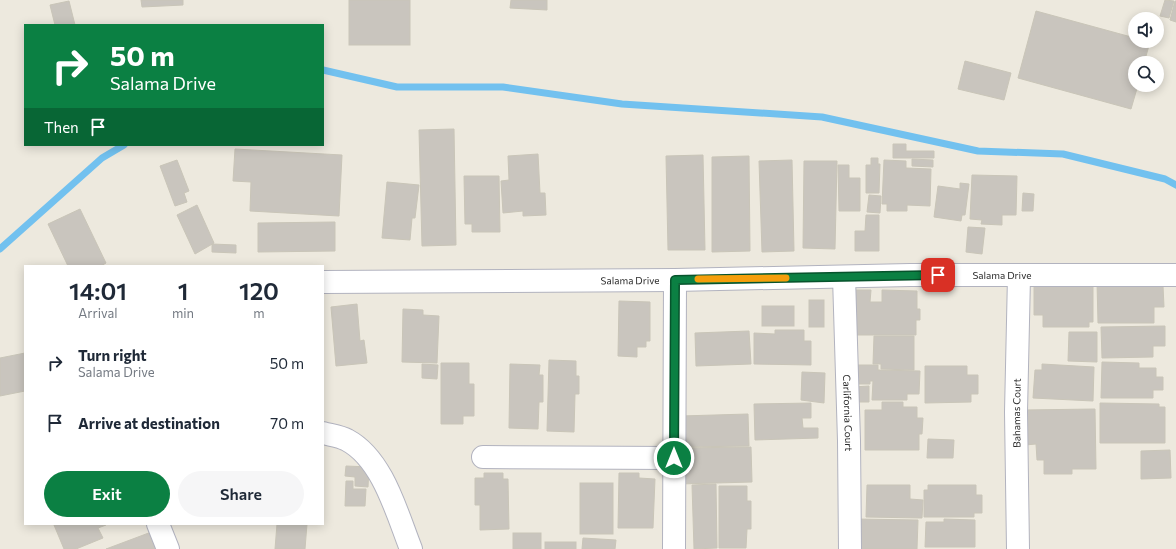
<!DOCTYPE html>
<html lang="en">
<head>
<meta charset="utf-8">
<style>
  body { margin:0; font-family:Commissioner,sans-serif; background:#f6f6f7; color:#1f2937; height:100vh; display:flex; flex-direction:column; font-size:15px; white-space:nowrap }
  * { box-sizing:border-box; margin:0 }
  p { font-size:13px; color:#747a83 }
  .icon { flex:none; width:22px; height:22px; fill:none; stroke:currentColor; stroke-width:2; stroke-linecap:round; stroke-linejoin:round }
  .map { position:relative; flex:1; overflow:hidden }
  .panel { position:absolute; left:24px; top:265px; width:300px; height:260px; display:flex; flex-direction:column; background:#fff; border-radius:0px; box-shadow:0 2px 10px #0003 }
  .panel>* { flex:none }
  .top-card { position:absolute; left:24px; top:24px; width:300px; height:122px; border-radius:0px; box-shadow:0 2px 10px #0003; background:#0b8043; color:#fff; overflow:hidden }
  .controls { position:absolute; left:1128px; top:12px; display:grid; gap:8px }
  .controls a { display:grid; place-items:center; width:36px; height:36px; border-radius:50%; background:#fff; box-shadow:0 2px 10px #0003; font-size:20px }
  .pin { position:absolute; display:grid; place-items:center; width:34px; height:34px; color:#fff; margin:-17px; border-radius:8px; box-shadow:0 2px 6px #0006 }
  .me { position:absolute; width:44px; margin:-22px; rotate:0deg; stroke-linejoin:round; filter:drop-shadow(0 0 3px #0008) }
  .turn { display:flex; align-items:center; gap:14px; height:84px; padding:0 20px; font-size:18px }
  .turn .icon { width:52px; height:52px; stroke-width:2.5 }
  .turn b { display:block; font-size:28px; line-height:34px }
  .then { display:flex; align-items:center; height:38px; padding:0 20px; background:#0003; gap:8px; font-size:15px }
  .eta { display:flex; justify-content:space-evenly; align-items:center; height:68px; text-align:center }
  .eta b { font-size:24px; font-weight:600; line-height:28px }
  .cta { display:flex; gap:8px; margin-top:auto; padding:8px 20px }
  .cta a { flex:1; height:46px; border-radius:24px; background:#0b8043; color:#fff; font-size:16px; font-weight:600; line-height:46px; text-align:center }
  .cta a+a { background:#f6f6f7; color:#1f2937 }
  ul { padding:0; list-style:none }
  li { display:flex; align-items:center; gap:12px; height:60px; padding:0 20px }
  li div { flex:1 }
  li b { display:block; font-size:15px }
  li em { font-style:normal }
  .map>svg:first-child { display:block }
  .lines { fill:none; stroke-linecap:round; stroke-linejoin:round }
  .stream { stroke:#72c1ef; stroke-width:7 }
  .building { fill:#c9c5be; stroke:#c9c5b8 }
  .minor-casing { stroke:#b2b3bf; stroke-width:24 }
  .minor { stroke:#fff; stroke-width:22 }
  .route-casing { stroke:#07532c; stroke-width:10 }
  .route { stroke:#0b8043; stroke-width:7 }
  .slow { stroke:#f59e0b; stroke-width:7 }
  .labels { text-anchor:middle; dominant-baseline:central; stroke-width:4; stroke-linejoin:round; paint-order:stroke }
  .street-label { font-size:10px; fill:#2c2c2c; stroke:#fff }
</style>
</head>
<body>
<div class="map">
<svg width="1176" height="549" viewBox="0 0 1176 549">
  <rect width="100%" height="100%" fill="#ede9de"/>
  <g class="lines">
    <g class="stream">
      <polyline points="323,70 397,87 503,87 622,104 822,117 978,151 1063,154 1165,179 1176,185"/>
      <polyline points="0,249 102,158 124,145"/>
    </g>
  </g>
  <g class="building">
    <polygon points="141,0 183,0 183,5 142,7"/>
    <rect x="349" y="0" width="61" height="45"/>
    <polygon points="511,0 547,0 547,10 510,8"/>
    <polygon points="1165,0 1174,1 1169,18 1160,16"/>
    <polygon points="69,1 75,25 55,25 50,5"/>
    <polygon points="1175,1 1176,1 1176,22 1170,20"/>
    <polygon points="1036,11 1135,38 1135,41 1150,42 1144,63 1135,63 1135,85 1138,85 1131,109 1018,78"/>
    <polygon points="965,61 1011,73 1004,100 958,89"/>
    <polygon points="454,129 456,245 422,246 419,130"/>
    <polygon points="893,144 906,144 906,151 934,151 934,158 893,158"/>
    <polygon points="235,149 342,155 339,216 250,211 251,182 233,181"/>
    <polygon points="538,154 540,193 545,193 546,215 523,216 523,211 503,213 501,181 509,180 508,156"/>
    <polygon points="703,155 705,250 668,250 666,156"/>
    <polygon points="749,156 750,251 712,252 712,157"/>
    <polygon points="871,158 878,158 878,164 880,164 879,193 866,193 866,165 871,165"/>
    <polygon points="912,159 933,160 933,167 912,166"/>
    <polygon points="177,160 189,191 184,193 187,202 175,206 160,166"/>
    <polygon points="792,160 794,251 762,252 759,161"/>
    <polygon points="884,160 906,161 906,168 931,169 930,206 907,205 907,211 887,211 887,204 882,204"/>
    <polygon points="804,161 837,161 835,249 803,248"/>
    <polygon points="838,165 849,165 849,178 860,178 860,211 839,211"/>
    <polygon points="972,175 1017,176 1016,215 1002,215 1002,225 981,224 982,220 970,219"/>
    <polygon points="464,176 499,176 500,232 472,232 472,224 465,224"/>
    <polygon points="387,182 419,185 415,218 412,218 410,240 382,238"/>
    <polygon points="960,183 969,184 965,215 962,215 961,221 934,217 938,186 960,189"/>
    <polygon points="1023,193 1034,194 1033,211 1022,211"/>
    <polygon points="869,195 881,196 880,213 867,212"/>
    <polygon points="197,205 214,243 195,254 177,215"/>
    <polygon points="80,209 106,263 101,266 68,266 48,224"/>
    <polygon points="866,215 879,215 879,251 855,251 855,231 865,231"/>
    <polygon points="335,222 335,251 258,252 258,223"/>
    <polygon points="968,227 985,228 982,254 966,252"/>
    <polygon points="212,244 236,245 236,253 212,252"/>
    <polygon points="1097,282 1163,286 1164,307 1154,307 1154,323 1098,323"/>
    <polygon points="1034,284 1093,285 1093,322 1089,322 1089,327 1043,327 1043,315 1034,315"/>
    <polygon points="849,290 871,290 870,302 882,302 882,290 917,291 917,309 920,309 920,320 916,320 916,335 848,335"/>
    <rect x="809" y="300" width="15" height="27"/>
    <polygon points="619,301 650,302 650,341 646,341 646,347 637,347 637,357 618,356"/>
    <polygon points="357,304 360,341 364,340 367,363 336,366 331,307"/>
    <rect x="762" y="306" width="32" height="20"/>
    <polygon points="403,309 423,310 423,315 439,316 437,363 402,362"/>
    <polygon points="1165,326 1165,346 1153,346 1153,357 1102,358 1101,327"/>
    <polygon points="775,330 804,330 804,341 811,341 811,365 754,364 754,333 775,334"/>
    <polygon points="749,331 751,364 696,366 695,333"/>
    <polygon points="1069,332 1097,332 1097,362 1068,361"/>
    <polygon points="874,336 914,336 914,370 881,369 881,364 873,364"/>
    <polygon points="25,353 25,391 0,396 0,358"/>
    <polygon points="549,360 576,361 576,376 579,376 579,394 575,394 574,432 547,431"/>
    <polygon points="1102,362 1139,363 1139,368 1156,368 1156,377 1163,377 1163,390 1153,390 1153,398 1101,398"/>
    <polygon points="441,363 469,363 469,384 474,384 474,416 463,416 463,424 441,424"/>
    <polygon points="422,364 438,365 437,379 422,378"/>
    <polygon points="510,364 540,365 539,375 543,375 543,402 539,402 538,429 509,428"/>
    <polygon points="1042,364 1094,367 1093,401 1033,398 1035,370 1042,370"/>
    <polygon points="858,365 878,365 878,370 920,371 919,394 907,394 907,400 872,400 873,381 870,381 870,384 858,384"/>
    <polygon points="925,366 967,366 967,375 978,375 978,394 971,394 971,402 925,403"/>
    <polygon points="802,372 825,373 824,403 801,400"/>
    <polygon points="869,386 869,402 853,402 853,387"/>
    <polygon points="882,402 903,402 903,407 917,407 917,418 923,418 922,434 919,434 919,450 865,450 865,410 882,410"/>
    <polygon points="811,403 811,418 802,418 803,428 818,428 818,438 755,440 754,404"/>
    <polygon points="1100,403 1159,404 1159,407 1165,407 1165,443 1100,443"/>
    <polygon points="1095,409 1096,469 1072,469 1072,474 1044,474 1044,460 1037,460 1036,444 1025,445 1024,410"/>
    <polygon points="748,414 749,446 682,447 681,416"/>
    <polygon points="928,439 954,440 953,458 927,458"/>
    <polygon points="751,447 752,482 679,484 679,448"/>
    <polygon points="1170,450 1171,478 1141,479 1141,451"/>
    <polygon points="346,466 369,467 368,487 355,486 355,477 345,476"/>
    <polygon points="484,473 503,473 503,479 508,479 509,529 480,530 480,505 475,505 475,478 484,478"/>
    <polygon points="619,473 639,473 639,478 655,479 653,528 618,528"/>
    <polygon points="346,481 353,481 353,489 366,489 365,506 345,506"/>
    <rect x="580" y="483" width="33" height="51"/>
    <polygon points="716,484 717,548 694,549 692,485"/>
    <polygon points="867,485 910,485 910,499 923,500 922,518 866,517"/>
    <polygon points="928,485 976,485 976,495 982,495 982,513 974,513 974,517 924,517 924,490 928,490"/>
    <polygon points="719,486 747,486 747,501 751,501 751,529 747,529 746,548 719,548"/>
    <polygon points="856,519 918,520 917,549 856,549"/>
    <polygon points="944,519 975,520 975,547 925,547 926,522 944,522"/>
    <polygon points="57,524 106,524 106,525 98,528 103,538 76,549 64,549 54,525"/>
    <polygon points="277,524 307,524 305,549 275,549"/>
    <polygon points="154,531 161,549 106,549"/>
    <rect x="513" y="533" width="28" height="16"/>
    <polygon points="583,538 616,540 615,549 582,549"/>
    <rect x="545" y="542" width="31" height="7"/>
  </g>
  <g class="lines">
    <defs>
      <g id="minor">
        <path id="s1" d="M844 277 849 441 850 549"/>
        <path id="s2" d="M323 282 675 280 910 275H1176"/>
        <path d="M323 433C330 435 340 436 347 440 383 459 397 514 411 549"/>
        <polyline points="483,457 674,458"/>
        <polyline points="158,524 168,549"/>
        <polyline points="674,549 675,280"/>
        <path id="s3" d="M1018 549 1016 412 1019 276"/>
      </g>
    </defs>
    <use href="#minor" class="minor-casing"/>
    <use href="#minor" class="minor"/>
  </g>
  <g class="lines">
    <defs>
      <polyline id="route" points="674,458 675,280 938,275"/>
    </defs>
    <use href="#route" class="route-casing"/>
    <use href="#route" class="route"/>
    <polyline class="slow" points="698,279 786,278"/>
  </g>
  <g class="labels">
    <g class="street-label">
      <text stroke="none"><textPath href="#s2" startOffset="679">Salama Drive</textPath></text>
      <text stroke="none"><textPath href="#s2" startOffset="307">Salama Drive</textPath></text>
      <text stroke="none"><textPath href="#s1" startOffset="136">Carlifornia Court</textPath></text>
      <text stroke="none"><textPath href="#s3" startOffset="136">Bahamas Court</textPath></text>
    </g>
  </g>
</svg>
<div class="controls">
<a><svg class="icon" aria-label="sound" viewBox="0 0 24 24"><path d="M4 9h4l5-4v14l-5-4H4zM17 9q2 3 0 6"/></svg></a>
<a><svg class="icon" aria-label="search" viewBox="0 0 24 24"><circle cx="10" cy="10" r="6"/><path d="M15 15l6 6"/></svg></a>
</div>
<div class="pin" style="left:938px;top:275px;background:#d93025"><svg class="icon" aria-label="arrive" viewBox="0 0 24 24"><path d="M6 21V4h12l-3 4 3 4H6"/></svg></div>
<svg class="me" style="left:674px;top:458px" viewBox="-20 -20 40 40"><circle r="17" fill="#0b8043" stroke="#fff" stroke-width="3"/><path d="M0-11L8 9 0 5-8 9z" fill="#fff"/></svg>
<div class="top-card">
<div class="turn"><svg class="icon" aria-label="right" viewBox="0 0 24 24"><path d="M7 20v-9h11M14 6l5 5-5 5"/></svg><div><b>50 m</b>Salama Drive</div></div>
<div class="then">Then<svg class="icon" aria-label="arrive" viewBox="0 0 24 24"><path d="M6 21V4h12l-3 4 3 4H6"/></svg></div>
</div>
<section class="panel">
<div class="eta">
<div><b>14:01</b><p>Arrival</p></div>
<div><b>1</b><p>min</p></div>
<div><b>120</b><p>m</p></div>
</div>
<ul>
<li><svg class="icon" aria-label="right" viewBox="0 0 24 24"><path d="M7 20v-9h11M14 6l5 5-5 5"/></svg><div><b>Turn right</b><p>Salama Drive</p></div><em>50 m</em></li>
<li><svg class="icon" aria-label="arrive" viewBox="0 0 24 24"><path d="M6 21V4h12l-3 4 3 4H6"/></svg><div><b>Arrive at destination</b></div><em>70 m</em></li>
</ul>
<div class="cta"><a>Exit</a><a>Share</a></div>
</section>
</div>
</body>
</html>
